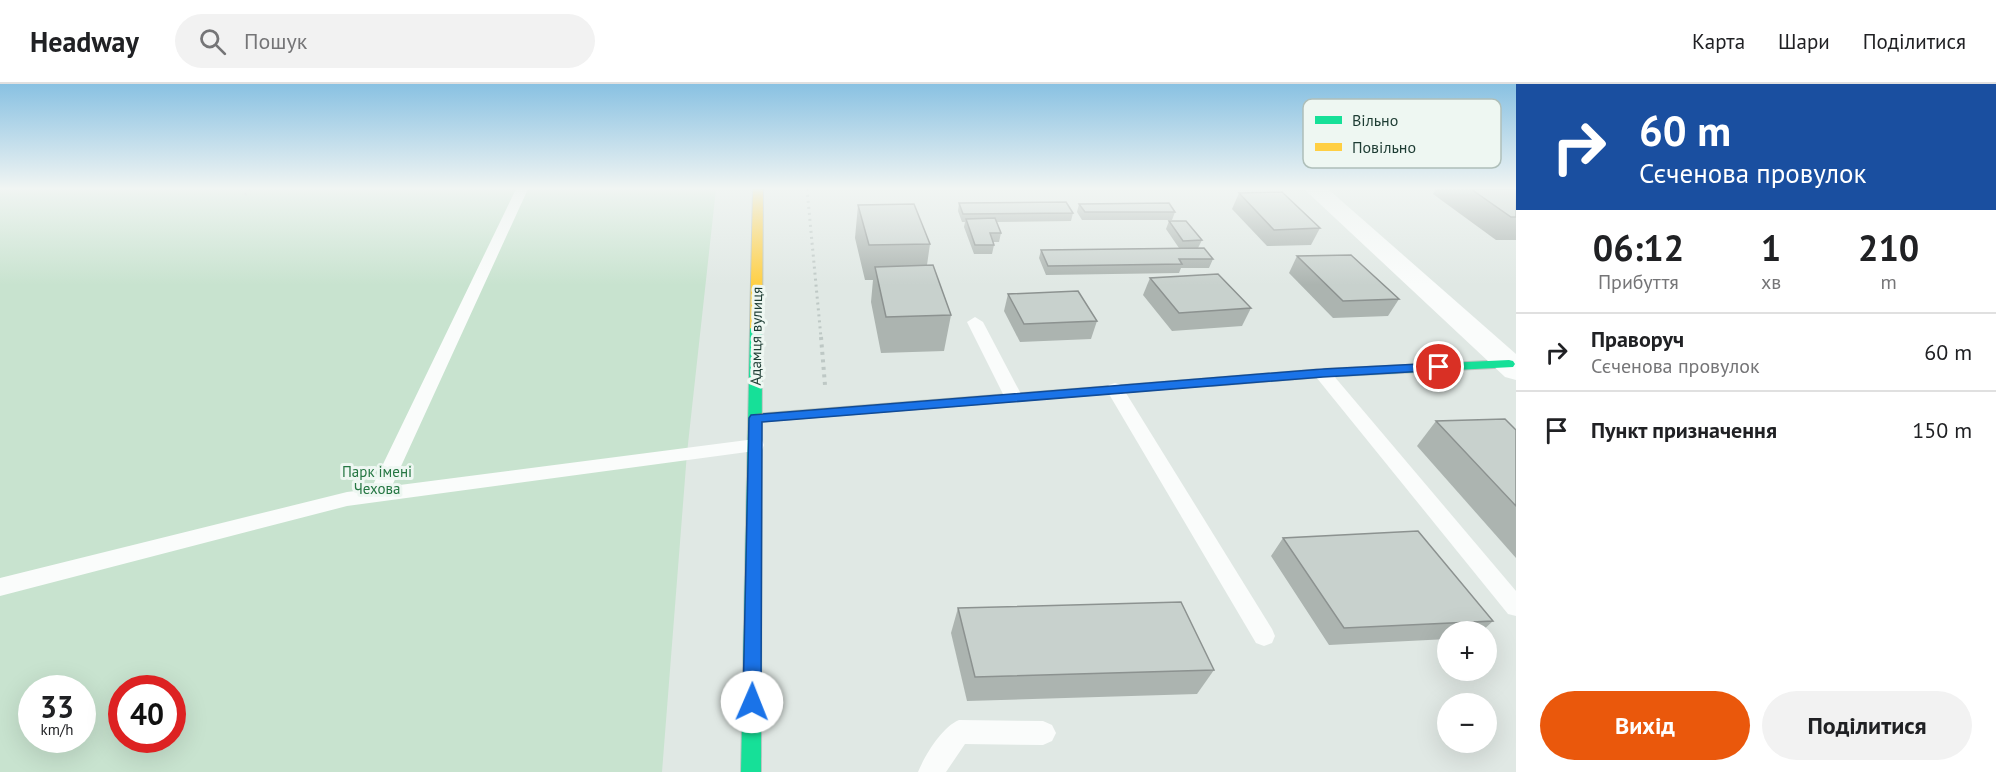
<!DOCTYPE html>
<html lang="uk">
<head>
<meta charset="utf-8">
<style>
  body { margin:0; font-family:"PT Sans",sans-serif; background:#f2f2f2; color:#202124; height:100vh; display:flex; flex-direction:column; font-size:22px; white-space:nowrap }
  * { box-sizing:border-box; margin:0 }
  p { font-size:20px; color:#757577 }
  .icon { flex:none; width:33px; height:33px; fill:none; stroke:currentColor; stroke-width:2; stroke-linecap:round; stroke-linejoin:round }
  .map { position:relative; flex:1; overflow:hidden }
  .details { display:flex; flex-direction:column; background:#fff; width:480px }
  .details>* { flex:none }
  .banner { background:#1a4fa0; color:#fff; overflow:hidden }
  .fabs { position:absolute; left:1437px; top:537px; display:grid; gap:12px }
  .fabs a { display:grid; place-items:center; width:60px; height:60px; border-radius:50%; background:#fff; box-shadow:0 6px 24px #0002; font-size:30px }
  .speed { position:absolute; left:18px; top:591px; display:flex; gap:12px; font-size:30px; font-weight:700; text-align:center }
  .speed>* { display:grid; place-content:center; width:78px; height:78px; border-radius:50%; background:#fff; box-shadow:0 6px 24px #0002; line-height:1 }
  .speed small { font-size:15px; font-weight:400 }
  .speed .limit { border:9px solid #d22; background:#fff; color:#111 }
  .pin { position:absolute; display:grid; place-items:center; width:51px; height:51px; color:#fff; margin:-26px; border:3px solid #fff; border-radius:50%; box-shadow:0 2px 6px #0007 }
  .me { position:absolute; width:66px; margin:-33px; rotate:1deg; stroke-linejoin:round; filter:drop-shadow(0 0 4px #0008) }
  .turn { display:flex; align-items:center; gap:21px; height:126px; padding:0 24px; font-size:27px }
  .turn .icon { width:78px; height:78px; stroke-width:2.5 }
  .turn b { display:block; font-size:42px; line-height:51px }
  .eta { display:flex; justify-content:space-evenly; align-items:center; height:102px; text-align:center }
  .eta b { font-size:36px; font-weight:700; line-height:42px }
  .button { display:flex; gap:12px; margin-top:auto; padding:12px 24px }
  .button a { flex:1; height:69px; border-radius:36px; background:#ea580c; color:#fff; font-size:24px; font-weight:700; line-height:69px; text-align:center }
  .button a+a { background:#f2f2f2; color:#202124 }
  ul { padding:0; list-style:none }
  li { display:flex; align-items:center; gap:18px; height:78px; padding:0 24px; border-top:2px solid #e0e0e0 }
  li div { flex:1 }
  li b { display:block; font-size:22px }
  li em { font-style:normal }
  header { display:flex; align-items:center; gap:36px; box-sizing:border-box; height:84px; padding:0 30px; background:#fff; border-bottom:2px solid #e0e0e0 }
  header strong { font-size:28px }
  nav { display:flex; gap:33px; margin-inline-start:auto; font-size:21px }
  .search { width:420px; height:54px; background:#f2f2f2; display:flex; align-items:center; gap:15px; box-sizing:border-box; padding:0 21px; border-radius:33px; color:#757577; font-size:22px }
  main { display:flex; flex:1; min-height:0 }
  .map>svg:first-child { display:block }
  .green { fill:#c8e3cf; fill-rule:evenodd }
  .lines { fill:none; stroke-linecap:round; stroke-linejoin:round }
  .fast-casing { stroke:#bac5c0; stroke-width:2 }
  .slow-casing { stroke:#bac5c0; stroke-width:2 }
  .path-far1 { stroke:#bec8c5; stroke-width:3; stroke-dasharray:2 4; stroke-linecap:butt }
  .path { stroke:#bec8c5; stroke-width:4; stroke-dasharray:3 4.5; stroke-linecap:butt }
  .lane { fill:#fafcfb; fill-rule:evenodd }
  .street { fill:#fafcfb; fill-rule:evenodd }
  .fast { fill:#16e098; fill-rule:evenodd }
  .slow { fill:#ffcf43; fill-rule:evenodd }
  .wall { fill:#acb4b0 }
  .building { fill:#c8d1cd; stroke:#8c9290; stroke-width:1.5 }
  .route { fill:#1a73e8; stroke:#114b97; stroke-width:1.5 }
  .labels { text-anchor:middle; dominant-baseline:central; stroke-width:6; stroke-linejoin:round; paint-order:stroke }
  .street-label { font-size:15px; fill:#1d3c33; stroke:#eef7f2 }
  .park-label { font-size:15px; fill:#247642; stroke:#eef7f2 }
  .key { fill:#eef7f2; stroke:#afbfb9; stroke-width:1.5 }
  .key-label { font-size:16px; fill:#1d3c33 }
</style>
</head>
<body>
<header>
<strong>Headway</strong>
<div class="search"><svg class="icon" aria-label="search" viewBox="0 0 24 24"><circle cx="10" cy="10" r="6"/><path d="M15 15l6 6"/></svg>Пошук</div>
<nav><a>Карта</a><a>Шари</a><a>Поділитися</a></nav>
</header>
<main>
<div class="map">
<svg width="1516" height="688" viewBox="0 0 1516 688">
  <rect width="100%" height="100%" fill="#e0e8e4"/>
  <path class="green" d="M0 105H716L687 369 662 688H0ZM32 604H82V656H32ZM122 604H172V656H122Z"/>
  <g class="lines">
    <defs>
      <g id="fast">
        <polygon points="756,240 762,244 761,688 741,688 750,244"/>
        <polygon points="1509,276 1513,277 1515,280 1513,283 1322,293 1211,302 1205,298 1211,294 1322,285"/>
      </g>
      <g id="slow">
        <polygon points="753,105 763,105 762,244 756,248 750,244"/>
        <polygon points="1211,294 1215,295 1217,298 1215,301 756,338 749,334 756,330"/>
      </g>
    </defs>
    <use href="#fast" class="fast-casing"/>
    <use href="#slow" class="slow-casing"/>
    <g class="path-far1">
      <polyline points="807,105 821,254"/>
      <polyline points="245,111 251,105"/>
    </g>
    <polyline class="path" points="821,253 825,301"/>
    <g class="lane">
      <polygon points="516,105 528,105 392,402 755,355 762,356 764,361 762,366 347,422 0,512 0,494 347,408 371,405"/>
      <polygon points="975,233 983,238 1022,312 1019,316 1007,316 1004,312 967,238"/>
      <polygon points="1322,284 1328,285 1516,507 1516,532 1508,530 1316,293 1314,289 1316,285"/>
      <polygon points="1115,299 1121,301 1272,545 1275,552 1272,559 1264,562 1256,559 1106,305 1109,301"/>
      <path d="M959 636 1043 637 1052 641 1056 649 1052 657 1043 661 965 660 946 688H918C925 671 942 643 959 636Z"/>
    </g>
    <polygon class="street" points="1304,105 1328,105 1516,270 1516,296 1505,293"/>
    <use href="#fast" class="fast"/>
    <use href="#slow" class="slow"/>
  </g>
  <g class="wall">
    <polygon points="1436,105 1516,105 1516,156 1496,156 1433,110"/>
    <polygon points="1239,109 1320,144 1311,161 1267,162 1232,125"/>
    <polygon points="959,119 1073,129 1071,137 996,138 1001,149 999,158 993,158 994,161 992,170 974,170 964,143 965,138 962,138 958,127"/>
    <polygon points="1079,120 1175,128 1172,136 1082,136 1077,128"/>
    <polygon points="858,121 930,160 927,181 951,231 944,267 881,269 871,218 873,196 865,196 855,154"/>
    <polygon points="1169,137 1202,156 1198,164 1213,175 1209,184 1181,184 1179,189 1046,191 1039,174 1041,166 1179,164 1166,145"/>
    <polygon points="1297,172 1399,215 1388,232 1333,234 1289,189"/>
    <polygon points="1150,194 1251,224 1242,242 1172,247 1143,211"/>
    <polygon points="1008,210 1097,237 1091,255 1020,258 1004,227"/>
    <polygon points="1436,337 1516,346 1516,474 1417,362"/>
    <polygon points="1283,454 1493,537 1481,548 1448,548 1448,555 1329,561 1271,472"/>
    <polygon points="958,524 1214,586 1197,610 967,617 951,549"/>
  </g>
  <g class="building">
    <polygon points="1471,105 1516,105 1516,133 1511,133"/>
    <polygon points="1282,108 1320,144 1274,146 1239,109"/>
    <polygon points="1066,118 1073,129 963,130 959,119"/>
    <polygon points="1169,119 1175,128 1085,128 1079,120"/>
    <polygon points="914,120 930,160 869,161 858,121"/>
    <polygon points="995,134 1001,149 990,149 994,161 975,161 966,135"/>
    <polygon points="1169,137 1186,137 1202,156 1183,157"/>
    <polygon points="1204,164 1213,175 1179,175 1182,180 1048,182 1041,166"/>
    <polygon points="1351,171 1399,215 1343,217 1297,172"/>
    <polygon points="933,181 951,231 886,233 875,183"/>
    <polygon points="1218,190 1251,224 1179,229 1150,194"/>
    <polygon points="1078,207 1097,237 1024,240 1008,210"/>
    <polygon points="1505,335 1516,346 1516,422 1436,337"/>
    <polygon points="1418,447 1493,537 1344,544 1283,454"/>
    <polygon points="1181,518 1214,586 975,593 958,524"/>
  </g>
  <linearGradient id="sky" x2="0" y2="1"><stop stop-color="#89c1e2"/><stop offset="0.52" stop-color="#f1f5f3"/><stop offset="1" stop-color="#f1f5f3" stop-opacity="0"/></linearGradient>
  <rect width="1516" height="201" fill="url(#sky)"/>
  <polygon class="route" points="1439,279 1445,283 1443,286 1323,293 762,338 761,618 758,624 752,626 745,624 743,618 749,334 751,331 1323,285"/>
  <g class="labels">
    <g class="street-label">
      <text transform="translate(756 252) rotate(-89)">Адамця вулиця</text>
    </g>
    <g class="park-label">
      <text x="377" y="387">Парк імені<tspan x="377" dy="17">Чехова</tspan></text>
    </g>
  </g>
  <rect x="1303" y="15" width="198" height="69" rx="9" class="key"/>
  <rect x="1315" y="32" width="27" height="8" fill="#16e098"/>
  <rect x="1315" y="59" width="27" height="8" fill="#ffcf43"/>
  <g class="key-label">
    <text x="1352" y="42">Вільно</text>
    <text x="1352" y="69">Повільно</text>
  </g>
</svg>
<div class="fabs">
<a>+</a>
<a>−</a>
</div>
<div class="speed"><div>33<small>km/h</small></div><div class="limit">40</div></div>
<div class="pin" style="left:1439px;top:283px;background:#d93025"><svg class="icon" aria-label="arrive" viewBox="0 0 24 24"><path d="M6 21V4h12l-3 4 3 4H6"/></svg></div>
<svg class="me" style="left:752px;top:618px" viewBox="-20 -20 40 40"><circle r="19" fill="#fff"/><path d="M0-13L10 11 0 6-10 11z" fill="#1a73e8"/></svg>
</div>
<section class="details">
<div class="banner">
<div class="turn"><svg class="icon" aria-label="right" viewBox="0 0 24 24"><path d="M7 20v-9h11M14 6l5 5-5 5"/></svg><div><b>60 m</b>Сєченова провулок</div></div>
</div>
<div class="eta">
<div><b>06:12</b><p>Прибуття</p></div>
<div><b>1</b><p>хв</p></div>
<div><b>210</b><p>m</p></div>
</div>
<ul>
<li><svg class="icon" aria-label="right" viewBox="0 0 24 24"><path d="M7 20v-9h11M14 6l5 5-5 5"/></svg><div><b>Праворуч</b><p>Сєченова провулок</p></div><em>60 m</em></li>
<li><svg class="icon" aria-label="arrive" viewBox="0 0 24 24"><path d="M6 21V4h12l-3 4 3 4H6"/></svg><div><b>Пункт призначення</b></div><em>150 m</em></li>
</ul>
<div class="button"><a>Вихід</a><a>Поділитися</a></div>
</section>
</main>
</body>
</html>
